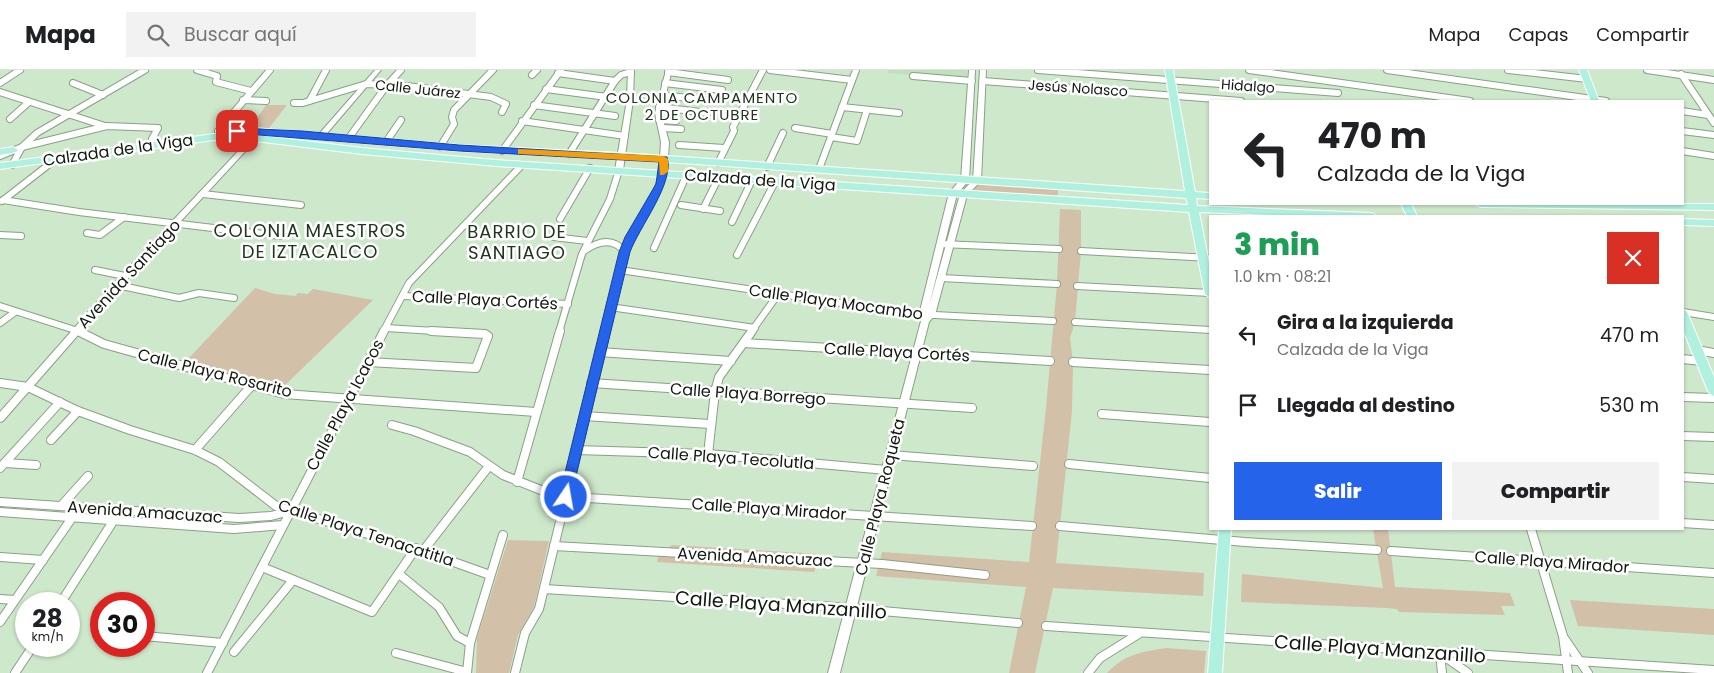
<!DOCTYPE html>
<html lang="es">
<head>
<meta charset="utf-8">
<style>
  body { margin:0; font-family:Poppins,sans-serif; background:#f2f2f2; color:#202124; height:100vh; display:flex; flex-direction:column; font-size:19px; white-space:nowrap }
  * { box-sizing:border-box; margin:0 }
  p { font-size:16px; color:#757577 }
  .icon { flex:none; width:28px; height:28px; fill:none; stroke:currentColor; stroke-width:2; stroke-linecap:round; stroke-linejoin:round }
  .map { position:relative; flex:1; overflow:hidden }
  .panel { position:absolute; left:1209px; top:145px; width:475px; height:315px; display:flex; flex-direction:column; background:#fff; border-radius:0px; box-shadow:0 1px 4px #0004 }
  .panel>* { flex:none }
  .hud { position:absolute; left:1209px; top:30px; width:475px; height:105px; border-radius:0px; box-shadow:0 1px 4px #0004; background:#fff; color:#202124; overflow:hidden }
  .speed { position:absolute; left:15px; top:522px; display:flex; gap:10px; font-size:25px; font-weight:700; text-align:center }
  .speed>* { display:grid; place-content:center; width:65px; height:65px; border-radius:50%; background:#fff; box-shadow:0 1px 4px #0004; line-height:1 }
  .speed small { font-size:12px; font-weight:400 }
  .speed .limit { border:8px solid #d22; background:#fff; color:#111 }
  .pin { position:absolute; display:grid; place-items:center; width:42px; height:42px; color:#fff; margin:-21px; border-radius:10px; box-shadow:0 2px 8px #0006 }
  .me { position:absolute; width:55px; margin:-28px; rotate:12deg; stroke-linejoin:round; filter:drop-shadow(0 0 4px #0008) }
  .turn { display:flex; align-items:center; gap:18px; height:105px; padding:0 25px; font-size:22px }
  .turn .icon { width:65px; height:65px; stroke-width:2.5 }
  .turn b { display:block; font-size:35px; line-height:42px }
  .round { display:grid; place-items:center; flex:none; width:52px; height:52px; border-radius:0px; background:#f2f2f2 }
  .overview { display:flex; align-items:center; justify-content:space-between; height:85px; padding:0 25px }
  h1 { font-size:30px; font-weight:800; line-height:38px; color:#1e9e55 }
  .primary-button { display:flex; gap:10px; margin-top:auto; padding:10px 25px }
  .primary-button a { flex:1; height:58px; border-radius:0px; background:#2563eb; color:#fff; font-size:20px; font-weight:800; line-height:58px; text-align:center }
  .primary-button a+a { background:#f2f2f2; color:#202124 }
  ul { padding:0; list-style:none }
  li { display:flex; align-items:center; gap:15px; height:70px; padding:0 25px }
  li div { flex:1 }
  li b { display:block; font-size:19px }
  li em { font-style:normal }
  header { display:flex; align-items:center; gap:30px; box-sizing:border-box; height:70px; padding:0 25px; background:#fff; border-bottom:1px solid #e0e0e0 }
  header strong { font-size:24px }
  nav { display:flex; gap:28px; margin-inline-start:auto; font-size:18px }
  .search { width:350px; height:45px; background:#f2f2f2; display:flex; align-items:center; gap:12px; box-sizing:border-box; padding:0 18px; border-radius:0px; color:#757577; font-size:19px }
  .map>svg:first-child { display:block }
  .built { fill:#c1e0bd }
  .green { fill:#d2c0a9 }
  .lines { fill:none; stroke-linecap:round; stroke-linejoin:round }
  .minor-far1-casing { stroke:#89a185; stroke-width:8 }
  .minor-casing { stroke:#89a185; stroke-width:10 }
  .tertiary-casing { stroke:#89a185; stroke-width:2 }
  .primary-casing { stroke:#fff; stroke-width:2 }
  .minor-far1 { stroke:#fff; stroke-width:6 }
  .minor { stroke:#fff; stroke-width:8 }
  .tertiary { fill:#fff; fill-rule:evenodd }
  .primary { fill:#aff0df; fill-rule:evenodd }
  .route { fill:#2563eb; stroke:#184099 }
  .slow { fill:#f59e0b }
  .labels { text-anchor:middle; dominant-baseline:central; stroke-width:5; stroke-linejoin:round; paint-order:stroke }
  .far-street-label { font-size:14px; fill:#10190f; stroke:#fff }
  .far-neighbourhood-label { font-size:15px; letter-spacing:1px; fill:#21351e; stroke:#fff }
  .street-label { font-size:16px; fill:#10190f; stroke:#fff }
  .neighbourhood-label { font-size:18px; letter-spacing:1px; fill:#21351e; stroke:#fff }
  .near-street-label { font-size:19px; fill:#10190f; stroke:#fff }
</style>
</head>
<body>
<header>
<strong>Mapa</strong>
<div class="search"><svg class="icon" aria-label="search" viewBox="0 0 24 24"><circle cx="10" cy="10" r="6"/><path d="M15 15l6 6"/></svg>Buscar aquí</div>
<nav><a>Mapa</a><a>Capas</a><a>Compartir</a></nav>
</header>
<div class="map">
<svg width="1714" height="603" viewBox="0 0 1714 603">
  <rect width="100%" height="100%" fill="#cee8cb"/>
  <polygon class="built" points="888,0 967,0 966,9 888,3"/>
  <g class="green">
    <polygon points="266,35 287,35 269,58 251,57"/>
    <polygon points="978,112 1058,116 1058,129 973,123"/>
    <polygon points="1060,139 1081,140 1081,181 1075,252 1070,268 1073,292 1072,341 1056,493 1204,503 1203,526 1053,518 1035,603 1009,603 1026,517 876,506 882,482 1029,492 1046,338 1057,214"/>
    <polygon points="255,218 275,224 295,226 298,223 308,224 313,219 373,230 281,319 187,290"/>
    <polygon points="1373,459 1388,459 1395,517 1510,523 1515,536 1501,536 1505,545 1399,542 1397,539 1387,538 1241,532 1242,504 1383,518"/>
    <polygon points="508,470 549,471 534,537 518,565 509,603 476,603 477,568"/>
    <polygon points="672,475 821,484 814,502 657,492 658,487"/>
    <polygon points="1570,530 1714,539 1714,565 1578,556"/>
    <path d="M1166 578 1206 581 1204 603H1107C1125 584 1141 582 1166 578Z"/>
  </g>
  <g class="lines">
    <defs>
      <g id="minor-far1">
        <polyline points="197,0 217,6 216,12 251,21"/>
        <polyline points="770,0 852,10"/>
        <polyline points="1038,0 1338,23"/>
        <polyline points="1249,0 1470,31"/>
        <polyline points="1387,0 1606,31"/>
        <polyline points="1508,0 1587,9"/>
        <polyline points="1647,0 1714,10"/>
        <polyline points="668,2 728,10"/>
        <polyline points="558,3 615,11"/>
        <polyline points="1681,4 1714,53"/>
        <polyline points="532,5 537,0"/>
        <polyline points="913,6 972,11"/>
        <polyline points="983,11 1241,31"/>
        <polyline points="0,13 20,0"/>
        <polyline points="73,13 103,25"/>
        <polyline points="665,13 722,20"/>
        <polyline points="546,19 630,30"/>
        <polyline points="0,22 105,56"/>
        <polyline points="661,25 716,31"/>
        <polyline points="243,30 266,31"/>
        <polyline points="310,30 326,0"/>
        <polyline points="294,33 303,33 366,14 407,16 491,27 506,34 502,42"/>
        <polyline points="534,35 615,46"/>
        <polyline points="659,37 708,43"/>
        <polyline points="842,37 899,43"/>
        <polyline points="1682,41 1708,45"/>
        <polyline points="10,49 29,32"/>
        <polyline points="659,50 676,51"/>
        <polyline points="522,51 625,66"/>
        <polyline points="662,58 681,59"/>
        <polyline points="795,58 832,64"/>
        <polyline points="218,61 270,0"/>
        <polyline points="1682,61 1714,65"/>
        <polyline points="831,67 857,71 867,40"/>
        <polyline points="348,69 387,15 401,0"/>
        <polyline points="386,72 401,50"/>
        <polyline points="679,75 724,78"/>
        <polyline points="440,77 454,54 452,47 454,40 493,0"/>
        <polyline points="502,81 561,0"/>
        <polyline points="1682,81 1714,86"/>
        <polyline points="569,84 615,11 621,5 631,2"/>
        <polyline points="0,86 22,77 107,56 158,58 152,69"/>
        <polyline points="718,93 734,61 733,57 763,0"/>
        <polyline points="12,95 22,77 37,63 145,0"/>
        <polyline points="767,97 783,63"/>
        <polyline points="819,99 856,0"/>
        <polyline points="203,124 301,135"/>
        <polyline points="3,130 79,142 280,166"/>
        <polyline points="2,131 56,89"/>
        <polyline points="681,135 720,141"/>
        <polyline points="703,139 719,107"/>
        <polyline points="560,149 590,98"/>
        <polyline points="732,152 752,110"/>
        <polyline points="87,163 100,165 124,147"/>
        <polyline points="0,165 21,166"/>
        <polyline points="554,167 587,171"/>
        <polyline points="941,174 1059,179"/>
        <polyline points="654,178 687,104"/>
        <path d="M584 181C598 171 613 167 625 182"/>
        <polyline points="1081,181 1210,188"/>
        <polyline points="737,185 775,112"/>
        <polyline points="95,200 125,206"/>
        <polyline points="620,200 915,244 1053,251"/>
        <polyline points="941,208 1057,214"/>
        <polyline points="117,215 179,228 199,223 234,228"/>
        <polyline points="1077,216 1210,223"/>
        <polyline points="403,226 568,234"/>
        <polyline points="0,236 81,262"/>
        <polyline points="610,237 755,258"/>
        <polyline points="1683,242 1714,247"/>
        <polyline points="1075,252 1210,260"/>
        <polyline points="0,253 15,242"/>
        <polyline points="386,258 451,262"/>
        <polyline points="383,262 409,213 522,95"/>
        <polyline points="559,262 582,184 610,129 619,100"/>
        <polyline points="605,262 625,182 656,123 663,103"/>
        <polyline points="751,262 779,223"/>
      </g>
      <g id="minor">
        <polyline points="78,261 104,274 284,324 536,342"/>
        <polyline points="744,273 1050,291"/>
        <polyline points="1697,280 1714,283"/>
        <polyline points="599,282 731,291"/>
        <polyline points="1682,289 1702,291"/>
        <polyline points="368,292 476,298 488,266 485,264 431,261"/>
        <polyline points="1073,292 1210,300"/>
        <polyline points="0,313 28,317 78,341 130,360 195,380 219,392 276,436 423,481 490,505"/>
        <polyline points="591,313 972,338"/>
        <polyline points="1682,327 1714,328"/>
        <polyline points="1102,344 1210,352"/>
        <polyline points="584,346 710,354"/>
        <polyline points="392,355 414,361 470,382 503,405 556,426 1032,456"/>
        <polyline points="1682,366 1714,367"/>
        <polyline points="51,370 78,341"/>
        <polyline points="195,380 252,315"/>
        <polyline points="576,380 708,384 886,400"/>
        <polyline points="708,384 715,322 719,307 752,261"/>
        <polyline points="890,385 1033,396"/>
        <polyline points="5,393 36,395"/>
        <polyline points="1069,394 1210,408"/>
        <polyline points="0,398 60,332"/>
        <polyline points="1682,407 1714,409"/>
        <polyline points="517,412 560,261"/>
        <polyline points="0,432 239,448 271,446 290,441"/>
        <polyline points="61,436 88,406"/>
        <polyline points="0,442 234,459 283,455"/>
        <polyline points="1682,453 1714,455"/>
        <polyline points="1060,456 1245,472 1377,480"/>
        <polyline points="1531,459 1563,566 1568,603"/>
        <polyline points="554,476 882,494 985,505"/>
        <polyline points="423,481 489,396"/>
        <polyline points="1391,481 1714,503"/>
        <polyline points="0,487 43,490"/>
        <polyline points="262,497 372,542 416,478"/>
        <polyline points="399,504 439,537 457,566 470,573"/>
        <polyline points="544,519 837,537 1018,553"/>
        <polyline points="0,529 15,530"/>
        <polyline points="60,534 114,450"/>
        <polyline points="0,552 74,445"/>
        <polyline points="1046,556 1714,600"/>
        <polyline points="144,566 223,573"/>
        <polyline points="1564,568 1588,603"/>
        <polyline points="234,582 293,510"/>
        <polyline points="396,583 467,602"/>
        <polyline points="1440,583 1442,603"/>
        <polyline points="1441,584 1468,603"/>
        <polyline points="15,603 33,576"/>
        <polyline points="207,603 384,261"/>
        <polyline points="467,603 470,573 503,465"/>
        <polyline points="515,603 525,563 539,539 606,261"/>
        <polyline points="1088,603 1100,588 1140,563"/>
      </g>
      <g id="tertiary">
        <polygon points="375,0 381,0 323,68 319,68 319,64"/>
        <polygon points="628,0 634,0 633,30 623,100 619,102 615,100 627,30"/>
        <polygon points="666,0 672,0 661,43 669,72 667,103 663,105 659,103 661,72 655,43"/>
        <polygon points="969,0 975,0 969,110 957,124 929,236 960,124 973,110 980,0 986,0 981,111 967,125 935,245 929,252 840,603 828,603 921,251 919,245 949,123 961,109"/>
        <polygon points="259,59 261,59 264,61 120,217 3,351 0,352 0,342 114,213"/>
      </g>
      <g id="primary">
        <polygon points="1165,0 1173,0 1195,122 1210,123 1210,129 1196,128 1197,136 1372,143 1377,146 1295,146 1199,142 1210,198 1210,228 1205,224 1189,142 496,96 362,84 255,71 214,70 0,99 0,93 214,64 255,65 362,78 496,90 1188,135 1186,128 622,89 459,81 254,64 250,61 254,58 459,75 622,83 1185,121"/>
        <polygon points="1579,0 1587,0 1599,31 1591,31"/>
        <polygon points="13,77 18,80 16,82 0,85 0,79"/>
        <polygon points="1401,134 1411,134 1417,146 1407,146"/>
        <polygon points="1475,134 1714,134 1714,140 1480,137"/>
        <polygon points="1682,149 1714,150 1714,156 1682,155"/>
        <polygon points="1682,238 1687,242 1714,307 1714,326 1710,324 1708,321 1682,257"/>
        <polygon points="1219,459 1231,459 1222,603 1208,603"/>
      </g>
    </defs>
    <use href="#minor-far1" class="minor-far1-casing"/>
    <use href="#minor" class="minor-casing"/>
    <use href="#tertiary" class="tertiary-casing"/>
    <use href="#primary" class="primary-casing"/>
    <use href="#minor-far1" class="minor-far1"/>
    <use href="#minor" class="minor"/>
    <use href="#tertiary" class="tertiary"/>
    <use href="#primary" class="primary"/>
  </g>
  <path class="route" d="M237 58 302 61 459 75 667 87C675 113 639 157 630 182L570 431 566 432 561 431 559 427 619 182 625 167 656 114 659 92 459 81 234 63 233 61Z"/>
  <polygon class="slow" points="518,79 664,86 668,89 668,102 663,105 660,105 659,92 521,84 518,84"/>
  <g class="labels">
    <g class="far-street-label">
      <text transform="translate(1248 16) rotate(4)">Hidalgo</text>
      <text transform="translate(1078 18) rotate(4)">Jesús Nolasco</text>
      <text transform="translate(418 19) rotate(6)">Calle Juárez</text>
    </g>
    <g class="far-neighbourhood-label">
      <text x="702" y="27">COLONIA CAMPAMENTO<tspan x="702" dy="17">2 DE OCTUBRE</tspan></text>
    </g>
    <g class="street-label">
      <text transform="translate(118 80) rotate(-8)">Calzada de la Viga</text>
      <text transform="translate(760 110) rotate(4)">Calzada de la Viga</text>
      <text transform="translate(129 204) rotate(-47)">Avenida Santiago</text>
      <text transform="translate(485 230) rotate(3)">Calle Playa Cortés</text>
      <text transform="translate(836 232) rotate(8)">Calle Playa Mocambo</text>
      <text transform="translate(897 282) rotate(3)">Calle Playa Cortés</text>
      <text transform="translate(215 303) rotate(14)">Calle Playa Rosarito</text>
      <text transform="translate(748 324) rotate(4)">Calle Playa Borrego</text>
      <text transform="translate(345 335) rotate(-62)">Calle Playa Icacos</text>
      <text transform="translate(731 388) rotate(4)">Calle Playa Tecolutla</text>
      <text transform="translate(880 427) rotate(-76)">Calle Playa Roqueta</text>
      <text transform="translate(769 439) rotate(4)">Calle Playa Mirador</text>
      <text transform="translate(145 442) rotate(4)">Avenida Amacuzac</text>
      <text transform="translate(366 463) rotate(18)">Calle Playa Tenacatitla</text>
      <text transform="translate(755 487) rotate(3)">Avenida Amacuzac</text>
      <text transform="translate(1552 492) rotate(4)">Calle Playa Mirador</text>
    </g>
    <g class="neighbourhood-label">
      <text x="310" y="160">COLONIA MAESTROS<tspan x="310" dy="21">DE IZTACALCO</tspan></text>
      <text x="517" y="161">BARRIO DE<tspan x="517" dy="21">SANTIAGO</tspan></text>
    </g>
    <g class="near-street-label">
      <text transform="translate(781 535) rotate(4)">Calle Playa Manzanillo</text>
      <text transform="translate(1380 579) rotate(4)">Calle Playa Manzanillo</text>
    </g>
  </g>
</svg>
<div class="speed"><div>28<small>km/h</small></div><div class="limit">30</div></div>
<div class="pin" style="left:237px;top:61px;background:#d93025"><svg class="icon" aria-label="arrive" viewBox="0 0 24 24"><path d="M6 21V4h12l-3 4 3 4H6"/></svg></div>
<svg class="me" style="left:566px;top:427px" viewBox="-20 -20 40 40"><circle r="17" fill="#2563eb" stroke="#fff" stroke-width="3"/><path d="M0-11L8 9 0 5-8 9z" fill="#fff"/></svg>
<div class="hud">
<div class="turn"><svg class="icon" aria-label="left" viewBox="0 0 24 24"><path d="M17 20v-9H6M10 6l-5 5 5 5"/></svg><div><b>470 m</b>Calzada de la Viga</div></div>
</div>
<section class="panel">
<div class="overview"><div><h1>3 min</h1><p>1.0 km · 08:21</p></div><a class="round" style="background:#d93025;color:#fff"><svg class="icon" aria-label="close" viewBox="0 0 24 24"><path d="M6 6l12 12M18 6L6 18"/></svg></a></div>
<ul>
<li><svg class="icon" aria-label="left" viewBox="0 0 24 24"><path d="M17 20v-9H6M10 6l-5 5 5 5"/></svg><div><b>Gira a la izquierda</b><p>Calzada de la Viga</p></div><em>470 m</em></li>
<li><svg class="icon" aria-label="arrive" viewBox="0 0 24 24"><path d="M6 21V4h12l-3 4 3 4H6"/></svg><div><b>Llegada al destino</b></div><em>530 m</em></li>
</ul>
<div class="primary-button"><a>Salir</a><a>Compartir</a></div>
</section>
</div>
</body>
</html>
